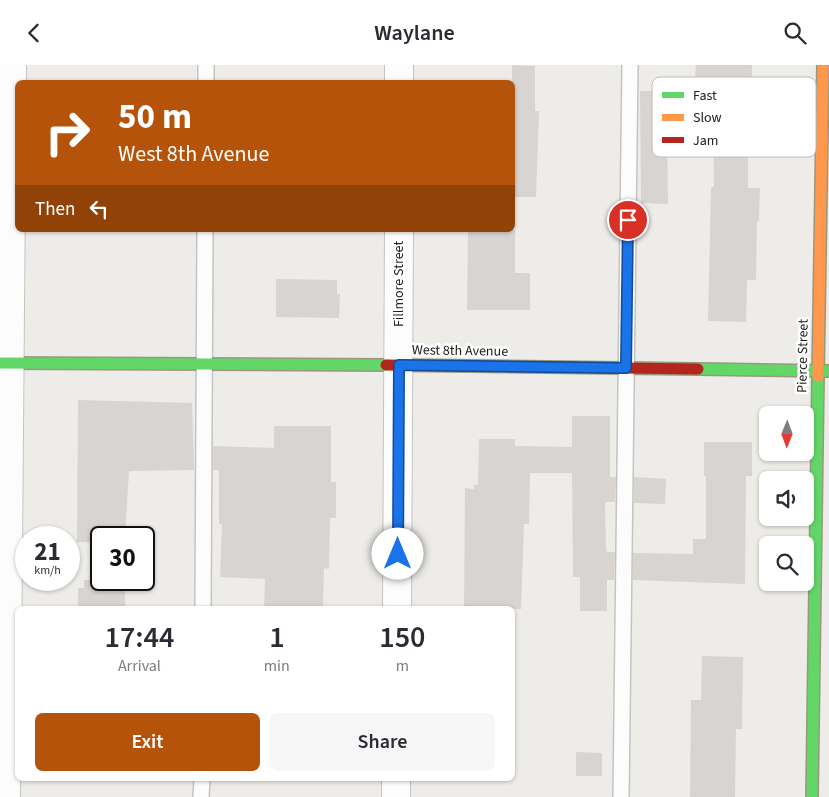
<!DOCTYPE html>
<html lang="en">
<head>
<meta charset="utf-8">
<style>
  body { margin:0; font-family:"Source Sans 3",sans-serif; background:#f7f7f7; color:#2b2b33; height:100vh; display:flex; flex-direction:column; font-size:19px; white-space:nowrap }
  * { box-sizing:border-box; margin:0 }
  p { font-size:16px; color:#7c7c81 }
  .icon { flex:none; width:28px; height:28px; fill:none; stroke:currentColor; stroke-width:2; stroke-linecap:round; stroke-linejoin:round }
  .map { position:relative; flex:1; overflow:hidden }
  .side { position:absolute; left:15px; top:541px; width:500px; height:175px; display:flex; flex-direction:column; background:#fff; border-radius:8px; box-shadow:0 1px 4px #0004 }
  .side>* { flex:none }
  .top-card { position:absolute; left:15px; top:15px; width:500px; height:152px; border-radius:8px; box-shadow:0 1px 4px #0004; background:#b45309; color:#fff; overflow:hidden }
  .needle { width:32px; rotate:181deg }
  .buttons { position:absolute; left:759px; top:341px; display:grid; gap:10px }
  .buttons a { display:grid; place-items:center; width:55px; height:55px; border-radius:8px; background:#fff; box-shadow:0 1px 4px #0004; font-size:25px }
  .speed { position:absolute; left:15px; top:461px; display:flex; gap:10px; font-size:25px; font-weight:700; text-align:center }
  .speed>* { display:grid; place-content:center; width:65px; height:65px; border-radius:50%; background:#fff; box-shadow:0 1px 4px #0004; line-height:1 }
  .speed small { font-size:12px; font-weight:400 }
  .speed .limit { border:2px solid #111; border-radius:8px; background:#fff; color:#111 }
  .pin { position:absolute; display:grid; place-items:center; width:42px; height:42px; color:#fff; margin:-21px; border:2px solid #fff; border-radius:50%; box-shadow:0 1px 5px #0007 }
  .me { position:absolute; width:55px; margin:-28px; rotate:0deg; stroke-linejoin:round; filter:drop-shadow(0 0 4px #0008) }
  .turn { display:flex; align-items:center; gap:18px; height:105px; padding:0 20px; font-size:22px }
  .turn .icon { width:65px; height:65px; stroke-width:2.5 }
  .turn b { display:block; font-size:35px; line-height:42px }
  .then { display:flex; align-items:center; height:48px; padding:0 20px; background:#0003; gap:10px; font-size:19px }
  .eta { display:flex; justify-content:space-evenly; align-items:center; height:85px; text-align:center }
  .eta b { font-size:30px; font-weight:600; line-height:35px }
  .button { display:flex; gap:10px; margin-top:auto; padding:10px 20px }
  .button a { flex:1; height:58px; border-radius:8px; background:#b45309; color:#fff; font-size:20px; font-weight:600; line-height:58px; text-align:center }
  .button a+a { background:#f7f7f7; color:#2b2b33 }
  header { display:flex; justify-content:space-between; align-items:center; height:65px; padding:0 20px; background:#fff; font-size:22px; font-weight:600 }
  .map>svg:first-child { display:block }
  .building { fill:#d7d4d1 }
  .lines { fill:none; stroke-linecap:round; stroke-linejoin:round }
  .lane-casing { stroke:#c5c4c3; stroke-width:18 }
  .street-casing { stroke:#c5c4c3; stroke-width:30 }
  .fast-casing { stroke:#99987f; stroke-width:14 }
  .slow-casing { stroke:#99987f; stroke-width:14 }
  .jam-casing { stroke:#99987f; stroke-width:14 }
  .lane { stroke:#fcfcfc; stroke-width:15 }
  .street { stroke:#fcfcfc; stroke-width:28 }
  .fast { stroke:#63d668; stroke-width:11 }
  .slow { stroke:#ff974d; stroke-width:11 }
  .jam { stroke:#b3261e; stroke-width:11 }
  .route-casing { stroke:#114b97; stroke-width:12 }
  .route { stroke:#1a73e8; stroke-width:9 }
  .labels { text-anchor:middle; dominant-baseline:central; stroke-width:5; stroke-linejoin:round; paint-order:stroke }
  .street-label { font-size:14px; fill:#202020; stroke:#fff }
  .key { fill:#fff; stroke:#bcbcbc; stroke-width:1 }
  .key-label { font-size:14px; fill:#202020 }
</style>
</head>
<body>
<header><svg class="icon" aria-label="back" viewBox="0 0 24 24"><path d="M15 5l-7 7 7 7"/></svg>Waylane<svg class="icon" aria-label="search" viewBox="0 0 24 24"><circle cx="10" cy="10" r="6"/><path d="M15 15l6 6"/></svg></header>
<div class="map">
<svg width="829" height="732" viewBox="0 0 829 732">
  <rect width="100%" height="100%" fill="#eeece9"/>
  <g class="building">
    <polygon points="512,0 535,1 535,46 539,46 536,132 512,132"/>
    <polygon points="696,0 752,0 751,58 748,57 748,123 760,123 759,156 757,156 756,215 747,215 746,257 708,256 711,122 714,122 713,57 667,57 668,139 641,138 640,26 694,26"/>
    <polygon points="468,165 515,165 515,208 530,208 530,245 467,245"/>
    <polygon points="276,214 337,215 337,229 340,229 339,253 276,252"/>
    <polygon points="78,335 192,338 194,405 129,406 125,472 101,472 101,477 77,477"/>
    <polygon points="572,351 610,351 610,412 616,412 615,437 605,437 606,485 607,487 615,487 614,515 607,515 607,546 580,546 580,512 573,512 572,408 530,408 529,459 524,459 521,544 464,544 465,423 474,424 474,420 478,420 479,374 515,374 515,381 572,382"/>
    <polygon points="274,361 331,361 331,417 336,417 336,453 330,453 329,504 324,503 323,544 264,544 265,514 220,512 222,459 219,459 219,405 213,405 213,381 274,383"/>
    <polygon points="704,377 752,377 752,411 746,411 745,519 633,515 633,488 693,489 693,474 706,474 706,411 704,411"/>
    <polygon points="634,412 666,414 665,439 634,438"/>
    <polygon points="84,515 125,515 125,544 78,544 78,523 84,523"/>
    <polygon points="702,591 743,592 742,664 736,664 735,732 690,732 691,635 701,635"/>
    <polygon points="576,687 602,688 602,711 576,711"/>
  </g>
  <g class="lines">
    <defs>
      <g id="lane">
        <polyline points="206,18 206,0"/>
        <polyline points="203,544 205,165"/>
        <polyline points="201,732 202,714"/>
        <polyline points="621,732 630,0"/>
      </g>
      <g id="street">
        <polyline points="399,18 399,0"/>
        <polyline points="397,544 399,165"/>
        <polyline points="6,732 12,0"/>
        <polyline points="396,732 396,714"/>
      </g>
      <g id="fast">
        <polyline points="0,298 386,300"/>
        <polyline points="698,304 829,306"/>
        <polyline points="812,732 818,311"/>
      </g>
      <polyline id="slow" points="818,311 823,0"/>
      <polyline id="jam" points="386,300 698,304"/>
    </defs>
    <use href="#lane" class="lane-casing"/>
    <use href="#street" class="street-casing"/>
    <use href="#fast" class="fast-casing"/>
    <use href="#slow" class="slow-casing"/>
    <use href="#jam" class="jam-casing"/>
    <use href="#lane" class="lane"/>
    <use href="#street" class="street"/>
    <use href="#fast" class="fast"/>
    <use href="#slow" class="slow"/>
    <use href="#jam" class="jam"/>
  </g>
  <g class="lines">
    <defs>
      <polyline id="route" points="398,489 399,300 626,303 628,155"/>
    </defs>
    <use href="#route" class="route-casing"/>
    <use href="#route" class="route"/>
  </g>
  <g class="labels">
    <g class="street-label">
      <text transform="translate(399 219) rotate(-90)">Fillmore Street</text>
      <text transform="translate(460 286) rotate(1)">West 8th Avenue</text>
      <text transform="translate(803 291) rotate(-89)">Pierce Street</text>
    </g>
  </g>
  <rect x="652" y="12" width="164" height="80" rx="8" class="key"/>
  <rect x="662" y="27" width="22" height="6" fill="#63d668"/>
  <rect x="662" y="49" width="22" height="7" fill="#ff974d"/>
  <rect x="662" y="72" width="22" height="6" fill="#b3261e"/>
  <g class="key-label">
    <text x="693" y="35">Fast</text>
    <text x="693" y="57">Slow</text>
    <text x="693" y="80">Jam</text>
  </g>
</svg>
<div class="buttons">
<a><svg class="needle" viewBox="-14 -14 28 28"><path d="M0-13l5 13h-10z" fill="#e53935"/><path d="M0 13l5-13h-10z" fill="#7c7c81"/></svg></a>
<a><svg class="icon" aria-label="sound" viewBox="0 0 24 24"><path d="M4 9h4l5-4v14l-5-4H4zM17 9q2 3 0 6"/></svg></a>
<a><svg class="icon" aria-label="search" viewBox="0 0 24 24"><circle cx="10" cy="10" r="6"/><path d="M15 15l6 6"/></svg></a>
</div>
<div class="speed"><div>21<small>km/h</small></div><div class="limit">30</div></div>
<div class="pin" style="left:628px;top:155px;background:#d93025"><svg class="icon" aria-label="arrive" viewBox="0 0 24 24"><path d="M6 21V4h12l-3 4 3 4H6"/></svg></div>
<svg class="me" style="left:398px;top:489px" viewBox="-20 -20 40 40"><circle r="19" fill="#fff"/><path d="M0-13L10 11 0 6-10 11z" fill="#1a73e8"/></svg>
<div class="top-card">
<div class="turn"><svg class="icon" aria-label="right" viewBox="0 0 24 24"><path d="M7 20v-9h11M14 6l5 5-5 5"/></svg><div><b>50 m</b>West 8th Avenue</div></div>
<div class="then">Then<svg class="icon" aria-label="left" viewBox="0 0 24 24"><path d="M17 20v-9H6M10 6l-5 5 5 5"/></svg></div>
</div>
<section class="side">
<div class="eta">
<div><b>17:44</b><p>Arrival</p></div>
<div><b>1</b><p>min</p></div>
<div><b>150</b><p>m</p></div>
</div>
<div class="button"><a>Exit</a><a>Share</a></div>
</section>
</div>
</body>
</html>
